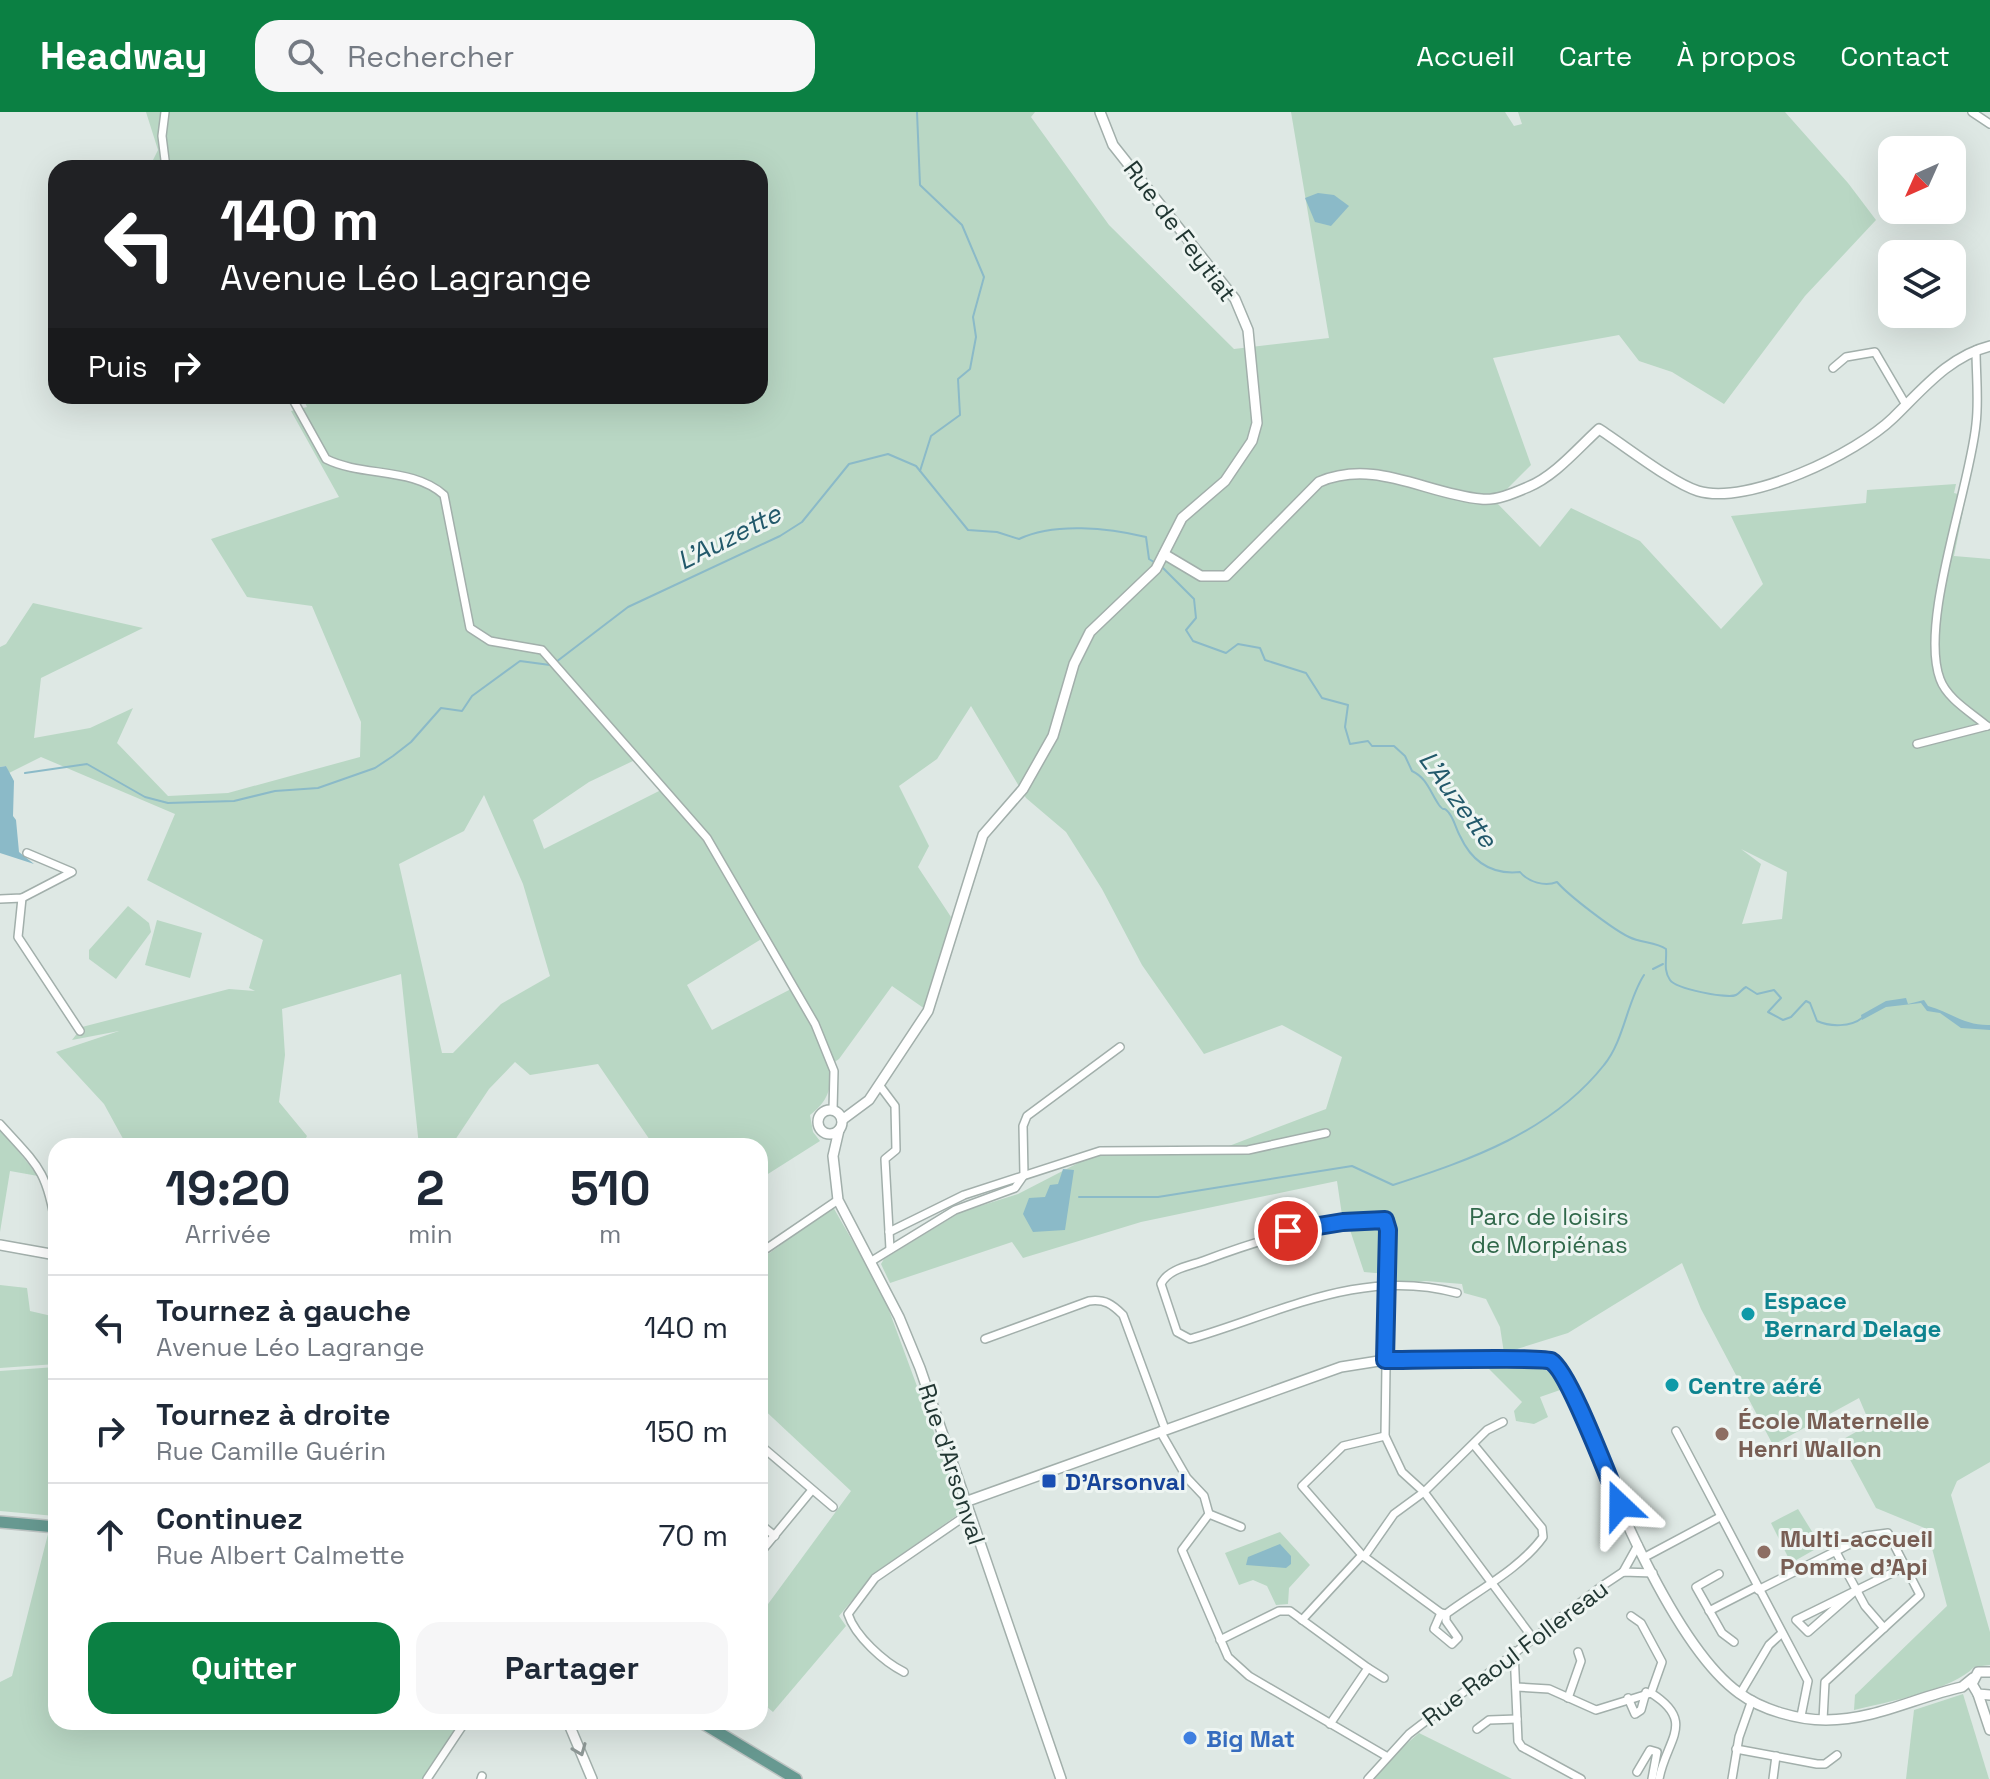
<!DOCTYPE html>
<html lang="fr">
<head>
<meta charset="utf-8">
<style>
  body { margin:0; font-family:"Space Grotesk",sans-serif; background:#f6f6f7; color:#1f2937; height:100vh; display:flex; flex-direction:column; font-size:30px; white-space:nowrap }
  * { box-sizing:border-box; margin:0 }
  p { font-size:26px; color:#747a83 }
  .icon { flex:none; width:44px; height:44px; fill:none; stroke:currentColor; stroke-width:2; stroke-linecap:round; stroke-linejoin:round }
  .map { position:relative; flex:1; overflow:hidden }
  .sheet { position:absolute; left:48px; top:1026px; width:720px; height:592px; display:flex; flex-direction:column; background:#fff; border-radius:24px; box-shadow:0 8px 32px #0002 }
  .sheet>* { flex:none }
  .hud { position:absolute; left:48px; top:48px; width:720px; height:244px; border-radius:24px; box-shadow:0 8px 32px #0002; background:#202124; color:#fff; overflow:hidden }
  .needle { width:52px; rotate:225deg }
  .controls { position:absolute; left:1878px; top:24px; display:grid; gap:16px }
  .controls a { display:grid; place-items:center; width:88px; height:88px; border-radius:16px; background:#fff; box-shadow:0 8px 32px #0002; font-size:40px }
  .pin { position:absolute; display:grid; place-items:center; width:68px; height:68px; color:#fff; margin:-34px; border:4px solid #fff; border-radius:50%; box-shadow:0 2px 8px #0007 }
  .me { position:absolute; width:88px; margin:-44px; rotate:337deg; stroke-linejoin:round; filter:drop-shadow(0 0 6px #0008) }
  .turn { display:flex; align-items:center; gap:28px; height:168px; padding:0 40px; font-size:36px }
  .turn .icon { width:104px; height:104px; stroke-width:2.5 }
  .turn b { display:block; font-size:56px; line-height:68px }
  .then { display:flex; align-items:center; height:76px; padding:0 40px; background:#0003; gap:16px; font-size:30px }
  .eta { display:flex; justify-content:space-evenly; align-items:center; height:136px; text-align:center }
  .eta b { font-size:48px; font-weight:600; line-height:56px }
  .button { display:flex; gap:16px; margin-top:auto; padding:16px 40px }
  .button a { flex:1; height:92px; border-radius:24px; background:#0b8043; color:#fff; font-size:32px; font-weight:600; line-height:92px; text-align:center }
  .button a+a { background:#f6f6f7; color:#1f2937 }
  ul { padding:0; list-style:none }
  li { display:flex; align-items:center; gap:24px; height:104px; padding:0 40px; border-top:2px solid #e0e1e3 }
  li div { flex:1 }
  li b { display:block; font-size:30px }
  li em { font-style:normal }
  header { display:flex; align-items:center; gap:48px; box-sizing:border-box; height:112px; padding:0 40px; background:#0b8043; color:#fff }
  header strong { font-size:38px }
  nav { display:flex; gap:44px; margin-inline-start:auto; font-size:28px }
  .search { width:560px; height:72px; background:#f6f6f7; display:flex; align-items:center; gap:20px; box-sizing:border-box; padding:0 28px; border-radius:24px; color:#747a83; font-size:30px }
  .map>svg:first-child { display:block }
  .green { fill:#b9d7c4; fill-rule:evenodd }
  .water { fill:#8bbac8 }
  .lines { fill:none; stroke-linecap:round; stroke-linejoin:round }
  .stream { stroke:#8bbac8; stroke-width:2 }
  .minor-casing { stroke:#a2afab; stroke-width:10 }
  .tertiary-casing { stroke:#a2afab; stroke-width:12 }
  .primary-casing { stroke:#bcc3c2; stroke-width:14 }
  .minor { stroke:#fff; stroke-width:7 }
  .tertiary { stroke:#fff; stroke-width:9 }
  .primary { stroke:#679991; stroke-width:11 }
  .oneway { stroke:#909a98 }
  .route-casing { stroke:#114b97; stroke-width:20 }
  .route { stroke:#1a73e8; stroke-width:14 }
  .culture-dot { fill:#0f9aa8; stroke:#eef5f2; stroke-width:3 }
  .education-dot { fill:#8d6e63; stroke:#eef5f2; stroke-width:3 }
  .transit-dot { fill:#1a4fb4; stroke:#eef5f2; stroke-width:3 }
  .shop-dot { fill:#3f7fe0; stroke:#eef5f2; stroke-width:3 }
  .labels { text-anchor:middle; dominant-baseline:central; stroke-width:6; stroke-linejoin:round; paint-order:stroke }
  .street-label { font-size:24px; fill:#213632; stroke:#eef5f2 }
  .park-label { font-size:24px; fill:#30684a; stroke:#eef5f2 }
  .culture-label { font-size:24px; font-weight:bold; fill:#0d838f; stroke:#eef5f2; text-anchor:start }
  .education-label { font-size:24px; font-weight:bold; fill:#785e54; stroke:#eef5f2; text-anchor:start }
  .transit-label { font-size:24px; font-weight:bold; fill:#164399; stroke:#eef5f2; text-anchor:start }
  .shop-label { font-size:24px; font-weight:bold; fill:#366cbe; stroke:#eef5f2; text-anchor:start }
  .water-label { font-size:26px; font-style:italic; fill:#22596b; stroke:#eef5f2 }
</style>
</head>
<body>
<header>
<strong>Headway</strong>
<div class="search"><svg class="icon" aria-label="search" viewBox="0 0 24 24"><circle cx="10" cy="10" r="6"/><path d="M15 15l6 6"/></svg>Rechercher</div>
<nav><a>Accueil</a><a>Carte</a><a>À propos</a><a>Contact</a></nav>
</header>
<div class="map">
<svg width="1990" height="1667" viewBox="0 0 1990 1667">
  <rect width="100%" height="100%" fill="#dee8e4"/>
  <g class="green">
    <path d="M146 0H1035L1031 5 1109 113 1234 237 1329 226 1291 0H1505L1514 14 1522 12 1518 0H1785L1848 71 1876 108 1805 184 1724 292 1672 260 1639 249 1619 223 1493 246 1531 353 1495 389 1540 435 1571 396 1640 429 1721 517 1763 472 1731 404 1866 391 1867 378 1956 372 1954 381 1966 384 1954 444 1990 447V1350L1957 1369 1951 1383 1990 1520V1553L1974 1555C1953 1578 1887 1590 1854 1598L1855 1583 1947 1494 1927 1417 1876 1396 1840 1329 1870 1312 1859 1286 1773 1333 1701 1197 1682 1151 1568 1221 1504 1241 1500 1215 1486 1187 1464 1181 1462 1172 1426 1169 1387 1173 1385 1108 1343 1110 1337 1069 1141 1110 1023 1146 1012 1130 890 1171 881 1152 884 1147 961 1100 1018 1082 1082 1049 1083 1045 1229 1034 1326 997 1342 945 1282 913 1204 942 1142 853 1102 777 1066 720 1026 686 971 594 937 647 899 674 929 734 918 755 951 805 925 897 892 874 839 947 830 953C832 976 829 988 810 1003L813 1020 820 1029 760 1067V1034H654L598 952 530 963 515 950 489 977 451 1034H419L401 862 282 897 285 943 279 990 307 1024 302 1034H127L104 992 56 940 119 919 72 928 82 915 229 877 255 879 249 876 263 828 147 768 175 702 41 645 9 661 6 654 0 655V535L6 532 33 491 143 516 41 566 34 626 90 616 133 596 117 631 168 684 228 681 360 645 361 610 312 494 247 485 211 427 339 385 291 299 307 295 302 284H760V56H149L158 38ZM635 648 661 678 544 737 533 708 589 670ZM484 683 523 772 550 864 501 892 453 941H442L399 752 464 719ZM1741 737 1787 760 1782 807 1742 812 1761 752ZM763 826 791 877 712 918 687 873Z"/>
    <polygon points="128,794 149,811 151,820 116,867 89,847 89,838"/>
    <polygon points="157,808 202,821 190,866 145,853"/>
    <polygon points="0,1016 38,1064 10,1059 0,1120"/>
    <polygon points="833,1095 883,1182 963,1399 875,1461 839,1504 846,1514 773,1600 760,1589 760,1503 851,1379 760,1294 760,1148"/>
    <polygon points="1382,1113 1387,1119 1386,1162 1364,1160 1349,1115"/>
    <polygon points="0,1173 27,1176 30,1199 56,1205 56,1252 0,1256"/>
    <polygon points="1537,1253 1551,1261 1563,1277 1540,1285 1548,1305 1534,1312 1516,1309 1514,1299 1522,1290 1488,1256"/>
    <polygon points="56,1255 56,1401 55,1404 0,1399 0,1259"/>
    <polygon points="1798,1397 1821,1434 1791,1451 1771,1411"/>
    <polygon points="1280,1420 1310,1453 1289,1476 1288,1492 1276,1493 1267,1474 1253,1468 1239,1473 1225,1441"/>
    <polygon points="48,1422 56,1422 56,1610 462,1610 424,1667 0,1667 0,1570 12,1564"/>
    <polygon points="1963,1582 1989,1667 1906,1667 1914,1598"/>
    <polygon points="1419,1621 1512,1667 1374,1667 1389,1647"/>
  </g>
  <g class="water">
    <polygon points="1318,81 1334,83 1349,94 1331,114 1315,110 1305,86"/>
    <polygon points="6,654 14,669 13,704 16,708 19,740 34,752 0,741 0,655"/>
    <path d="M1906 886 1908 892 1924 888 1928 894C1950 900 1965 914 1990 913V918L1961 916 1940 901 1927 899 1921 891 1886 895 1862 908 1861 903 1886 889Z"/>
    <polygon points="1063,1057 1074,1058 1065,1118 1033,1120 1023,1102 1029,1086 1045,1085 1050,1073 1058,1072"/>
    <polygon points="1280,1432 1291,1444 1291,1452 1286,1456 1246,1453 1248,1445"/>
  </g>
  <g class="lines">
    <g class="stream">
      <polyline points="917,0 920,73 962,113 984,165 973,205 976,225 970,257 958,267 960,303 931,324 920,359"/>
      <path d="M1162 455 1194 487 1196 506 1186 518 1193 529 1226 541 1238 532 1260 536 1265 548 1306 561 1322 586 1348 593 1345 615 1350 632 1368 629 1372 634H1394L1405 644 1412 659C1427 666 1430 680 1439 693 1446 702 1442 692 1449 701 1454 707 1456 717 1460 724 1472 750 1491 763 1520 760 1528 770 1545 775 1557 770 1569 784 1614 818 1629 825 1641 831 1656 830 1666 837 1667 848 1663 858 1670 868 1676 877 1728 887 1736 883 1740 881 1742 877 1746 875L1757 882 1774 878 1781 886 1768 900 1783 908 1791 905 1806 889 1810 891 1817 909C1830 915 1851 915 1862 906"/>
      <path d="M556 550 628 495 780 424 802 410 849 352 888 342 916 354 968 418 997 420 1019 427C1054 410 1109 416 1146 425L1149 447 1157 452"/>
      <polyline points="25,661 87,652 145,685 168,691 234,689 275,679 318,676 375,656 393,644 411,630 441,596 462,599 472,584 520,549 550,553"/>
      <polyline points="1653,857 1663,852"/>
      <path d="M1079 1085H1158L1352 1054 1393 1073C1470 1048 1551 1020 1604 953 1624 929 1627 889 1644 863"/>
    </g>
    <defs>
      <g id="minor">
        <polyline points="165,0 162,24 166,56"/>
        <polyline points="1972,0 1990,12"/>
        <path d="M1976 238C1976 262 1979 288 1976 312 1970 376 1919 510 1940 567 1947 587 1972 601 1987 614"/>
        <polyline points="1833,256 1846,245 1875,240 1906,293"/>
        <path d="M291 284 326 347C362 365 413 355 444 383L470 516 490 529 542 538 707 726 815 912 834 959 833 998"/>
        <polyline points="1917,632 1987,614"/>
        <polyline points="22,786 18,825 80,919"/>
        <polyline points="0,787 22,786 72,760 27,741"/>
        <polyline points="880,974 895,994 896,1038 885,1047 890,1137"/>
        <path d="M0 1012C38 1054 47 1058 56 1116"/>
        <polyline points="1024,1063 1023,1014 1027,1004 1120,935"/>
        <polyline points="889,1120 964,1083 1100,1039 1248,1038 1326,1021"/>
        <polyline points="760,1141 838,1088"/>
        <polyline points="870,1150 955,1098 1015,1076 1024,1063"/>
        <path d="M1457 1181C1361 1155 1280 1201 1190 1227L1177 1220 1161 1172C1168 1157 1189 1154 1203 1149 1267 1125 1317 1111 1385 1108L1388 1118 1385 1324 1402 1360 1424 1380 1532 1525"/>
        <path d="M985 1227 1089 1189C1105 1187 1112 1192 1123 1203L1165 1317"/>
        <polyline points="1160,1319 1187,1366 1204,1384 1209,1402 1182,1438 1228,1545 1249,1564 1386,1644"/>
        <polyline points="1676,1319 1808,1569 1801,1604"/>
        <path d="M1385 1324 1343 1334 1302 1374 1362 1443 1441 1501 1446 1502C1477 1479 1521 1456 1543 1425L1542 1416 1474 1333"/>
        <polyline points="760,1333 833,1395"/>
        <polyline points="1209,1402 1241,1415"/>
        <polyline points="760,1412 775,1424"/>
        <polyline points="1836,1440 1865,1494 1884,1516"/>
        <polyline points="760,1441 812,1378"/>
        <polyline points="1364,1445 1394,1402 1424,1380 1487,1318 1503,1310"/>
        <polyline points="1645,1445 1720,1405"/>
        <polyline points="1623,1460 1638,1433"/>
        <polyline points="1719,1462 1696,1475 1722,1521 1734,1530"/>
        <polyline points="1758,1478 1866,1424 1888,1421 1920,1483 1825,1570 1823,1608"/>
        <polyline points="1856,1478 1808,1520 1796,1508 1906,1454"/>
        <polyline points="1709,1499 1756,1475"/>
        <polyline points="1441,1501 1434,1517 1452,1532 1458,1526 1446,1509 1446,1502"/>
        <polyline points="1631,1504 1641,1511 1662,1550 1651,1581"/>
        <polyline points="1302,1508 1362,1443"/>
        <polyline points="1220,1528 1279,1499 1290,1499 1368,1556 1330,1612"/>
        <polyline points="1514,1539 1518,1629 1522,1635 1581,1667"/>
        <polyline points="1368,1556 1384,1566"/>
        <path d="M904 1560C884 1550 855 1524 848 1502L875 1466 968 1402"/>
        <polyline points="1516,1575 1549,1577 1596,1598 1651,1581"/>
        <path d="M1651 1581C1697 1610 1666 1628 1659 1667"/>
        <polyline points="1740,1582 1769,1533 1782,1521"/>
        <polyline points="1568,1586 1581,1549 1578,1540"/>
        <polyline points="1628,1586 1635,1602 1641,1598 1646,1580"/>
        <polyline points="1477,1617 1489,1608 1517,1607"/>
        <polyline points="1736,1637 1817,1652 1825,1652 1837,1643"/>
        <polyline points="1637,1660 1650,1638 1657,1640 1652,1667"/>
        <polyline points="427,1667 465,1610"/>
        <polyline points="481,1667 482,1664"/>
        <polyline points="1368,1667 1409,1622 1602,1474 1623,1460 1653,1461"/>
        <polyline points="1732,1667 1739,1625 1752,1588"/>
        <polyline points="1773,1667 1776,1644"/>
      </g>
      <g id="tertiary">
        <path d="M1164 442 1201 464H1226L1319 370C1375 346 1426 382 1481 387 1496 389 1514 381 1528 375 1555 364 1578 336 1599 317 1624 333 1672 371 1698 379 1748 394 1857 341 1893 306 1922 278 1949 244 1990 234"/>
        <circle cx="830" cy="1010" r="12"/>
        <polyline points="842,1008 869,988 928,899 983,723 1023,677 1053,624 1074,552 1090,520 1156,457 1182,406 1225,369 1252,329 1257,311 1248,218 1235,187 1113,33 1100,0"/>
        <polyline points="839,1018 833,1044 838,1088 899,1205 920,1256 1061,1667"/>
        <polyline points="0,1133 56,1143"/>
        <path d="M965 1390 1341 1255 1385 1248 1482 1249 1537 1245 1552 1249 1567 1269C1600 1351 1669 1531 1739 1581 1762 1598 1798 1608 1826 1608 1875 1608 1916 1585 1962 1575L1973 1566"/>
        <polyline points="1990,1560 1978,1560 1972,1572 1978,1582 1990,1583"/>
        <polyline points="1978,1582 1990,1618"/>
        <polyline points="568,1610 592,1667"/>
      </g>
      <g id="primary">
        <polyline points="0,1410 56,1415"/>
        <polyline points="701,1610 796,1667"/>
      </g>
    </defs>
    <use href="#minor" class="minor-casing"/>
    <use href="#tertiary" class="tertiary-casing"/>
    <use href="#primary" class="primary-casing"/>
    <use href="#minor" class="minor"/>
    <use href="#tertiary" class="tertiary"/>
    <use href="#primary" class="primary"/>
  </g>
  <defs><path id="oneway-chevron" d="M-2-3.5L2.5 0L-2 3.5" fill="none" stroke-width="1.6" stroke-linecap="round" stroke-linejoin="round" transform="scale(2)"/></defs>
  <use class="oneway" href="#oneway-chevron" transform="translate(580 1638) rotate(68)"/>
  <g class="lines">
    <defs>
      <path id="route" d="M1288 1119 1343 1110 1385 1108 1388 1118 1385 1248C1407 1248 1543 1245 1551 1249 1569 1259 1609 1368 1620 1393"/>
    </defs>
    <use href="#route" class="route-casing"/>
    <use href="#route" class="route"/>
  </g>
  <g class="culture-dot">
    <circle cx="1748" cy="1202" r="8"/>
    <circle cx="1672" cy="1273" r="8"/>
  </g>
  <g class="education-dot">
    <circle cx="1722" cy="1322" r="8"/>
    <circle cx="1764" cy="1440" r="8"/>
  </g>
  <rect class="transit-dot" x="1041" y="1361" width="16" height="16" rx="4"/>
  <circle class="shop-dot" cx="1190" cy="1626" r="8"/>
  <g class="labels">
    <g class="street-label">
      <text transform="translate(1180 119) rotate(53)">Rue de Feytiat</text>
      <text transform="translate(952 1352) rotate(72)">Rue d'Arsonval</text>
      <text transform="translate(1515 1541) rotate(-37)">Rue Raoul Follereau</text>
    </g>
    <g class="park-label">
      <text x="1549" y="1104">Parc de loisirs<tspan x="1549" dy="28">de Morpiénas</tspan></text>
    </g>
    <g class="culture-label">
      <text x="1764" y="1188">Espace<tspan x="1764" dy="28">Bernard Delage</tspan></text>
      <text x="1688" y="1273">Centre aéré</text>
    </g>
    <g class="education-label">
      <text x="1738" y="1308">École Maternelle<tspan x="1738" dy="28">Henri Wallon</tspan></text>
      <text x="1780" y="1426">Multi-accueil<tspan x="1780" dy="28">Pomme d’Api</tspan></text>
    </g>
    <g class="transit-label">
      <text x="1065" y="1369">D'Arsonval</text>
    </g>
    <g class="shop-label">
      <text x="1206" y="1626">Big Mat</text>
    </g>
    <g class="water-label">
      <text transform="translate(729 425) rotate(-27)">L'Auzette</text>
      <text transform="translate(1458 687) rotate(54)">L'Auzette</text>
    </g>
  </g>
</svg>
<div class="controls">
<a><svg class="needle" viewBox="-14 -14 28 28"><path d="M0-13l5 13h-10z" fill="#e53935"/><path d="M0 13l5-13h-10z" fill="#747a83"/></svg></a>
<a><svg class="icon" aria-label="layers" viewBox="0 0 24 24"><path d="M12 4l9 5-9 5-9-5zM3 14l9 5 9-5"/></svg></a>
</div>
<div class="pin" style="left:1288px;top:1119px;background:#d93025"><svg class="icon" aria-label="arrive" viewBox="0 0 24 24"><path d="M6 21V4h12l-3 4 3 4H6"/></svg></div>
<svg class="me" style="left:1620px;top:1393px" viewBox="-20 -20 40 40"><path d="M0-17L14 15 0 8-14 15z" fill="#1a73e8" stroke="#fff" stroke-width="4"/></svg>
<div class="hud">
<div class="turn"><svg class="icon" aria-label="left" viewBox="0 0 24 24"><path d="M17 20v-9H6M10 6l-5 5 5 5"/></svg><div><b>140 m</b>Avenue Léo Lagrange</div></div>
<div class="then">Puis<svg class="icon" aria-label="right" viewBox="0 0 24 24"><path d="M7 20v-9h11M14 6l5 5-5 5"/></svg></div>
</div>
<section class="sheet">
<div class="eta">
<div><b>19:20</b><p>Arrivée</p></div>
<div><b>2</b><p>min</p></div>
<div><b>510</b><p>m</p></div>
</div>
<ul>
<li><svg class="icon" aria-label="left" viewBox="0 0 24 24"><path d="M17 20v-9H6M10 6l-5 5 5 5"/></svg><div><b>Tournez à gauche</b><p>Avenue Léo Lagrange</p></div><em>140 m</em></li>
<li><svg class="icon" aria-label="right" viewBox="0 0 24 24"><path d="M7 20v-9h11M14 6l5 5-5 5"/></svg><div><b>Tournez à droite</b><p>Rue Camille Guérin</p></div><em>150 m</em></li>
<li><svg class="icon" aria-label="ahead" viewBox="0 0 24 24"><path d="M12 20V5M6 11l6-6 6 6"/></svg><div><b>Continuez</b><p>Rue Albert Calmette</p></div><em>70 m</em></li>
</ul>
<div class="button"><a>Quitter</a><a>Partager</a></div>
</section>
</div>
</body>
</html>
